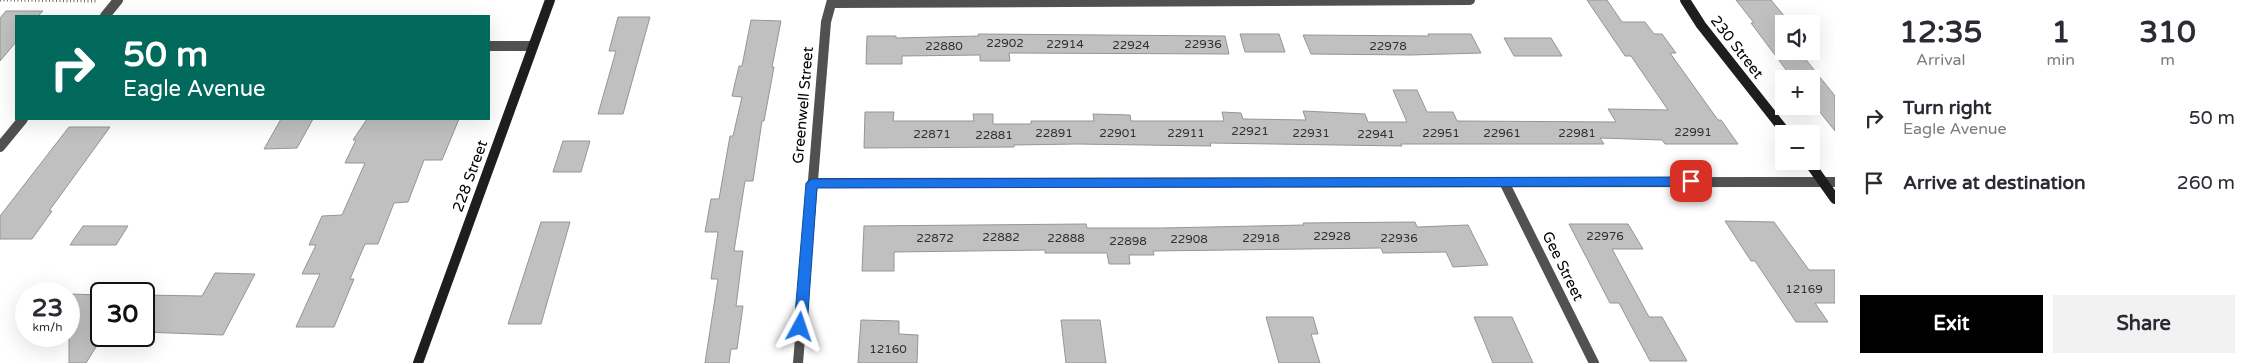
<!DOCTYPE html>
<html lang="en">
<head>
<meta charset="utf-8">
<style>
  body { margin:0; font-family:"Varela Round",sans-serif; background:#f2f2f3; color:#2b2b33; height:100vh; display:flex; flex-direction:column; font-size:19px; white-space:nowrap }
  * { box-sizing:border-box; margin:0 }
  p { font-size:16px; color:#7c7c81 }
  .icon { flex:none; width:28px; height:28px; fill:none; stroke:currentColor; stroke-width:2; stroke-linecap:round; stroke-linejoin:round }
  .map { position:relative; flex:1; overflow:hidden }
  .details { display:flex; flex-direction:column; background:#fff; width:425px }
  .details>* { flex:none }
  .guide { position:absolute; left:15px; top:15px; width:475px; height:105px; border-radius:0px; box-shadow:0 5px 20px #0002; background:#00695c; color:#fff; overflow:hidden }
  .tools { position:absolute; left:1775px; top:15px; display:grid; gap:10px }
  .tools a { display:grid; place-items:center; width:45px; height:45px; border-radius:0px; background:#fff; box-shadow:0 5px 20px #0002; font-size:25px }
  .speed { position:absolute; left:15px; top:282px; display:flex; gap:10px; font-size:25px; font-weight:700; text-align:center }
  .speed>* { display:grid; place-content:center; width:65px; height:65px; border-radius:50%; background:#fff; box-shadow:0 5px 20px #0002; line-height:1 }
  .speed small { font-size:12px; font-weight:400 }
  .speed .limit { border:2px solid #111; border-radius:8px; background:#fff; color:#111 }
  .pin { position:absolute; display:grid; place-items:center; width:42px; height:42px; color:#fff; margin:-21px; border-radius:10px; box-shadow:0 2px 8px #0006 }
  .me { position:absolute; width:55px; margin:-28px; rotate:5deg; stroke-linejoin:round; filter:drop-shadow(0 0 4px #0008) }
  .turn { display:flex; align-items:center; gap:18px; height:105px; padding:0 25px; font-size:22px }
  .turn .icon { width:65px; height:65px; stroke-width:2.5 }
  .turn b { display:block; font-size:35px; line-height:42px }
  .eta { display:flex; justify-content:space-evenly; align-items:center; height:85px; text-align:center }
  .eta b { font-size:30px; font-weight:700; line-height:35px }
  .primary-button { display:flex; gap:10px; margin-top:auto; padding:10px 25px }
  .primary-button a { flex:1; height:58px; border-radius:0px; background:#000; color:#fff; font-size:20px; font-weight:700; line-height:58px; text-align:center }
  .primary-button a+a { background:#f2f2f3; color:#2b2b33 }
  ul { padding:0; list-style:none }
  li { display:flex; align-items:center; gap:15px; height:65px; padding:0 25px }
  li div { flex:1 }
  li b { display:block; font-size:19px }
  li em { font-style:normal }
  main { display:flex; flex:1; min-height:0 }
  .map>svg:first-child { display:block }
  .building { fill:#c0c0c0; stroke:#959595 }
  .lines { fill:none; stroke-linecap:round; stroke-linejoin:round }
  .path { stroke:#737373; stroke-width:3; stroke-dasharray:1 2.5; stroke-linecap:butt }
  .lane { stroke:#515151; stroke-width:10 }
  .street { stroke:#515151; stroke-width:10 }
  .secondary { stroke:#1e1e1e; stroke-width:10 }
  .route { fill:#1a73e8; stroke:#114b97 }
  .labels { text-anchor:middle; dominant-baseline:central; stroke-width:4.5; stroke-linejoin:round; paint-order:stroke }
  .number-label { font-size:12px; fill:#303030 }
  .street-label { font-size:15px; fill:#000; stroke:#fff }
</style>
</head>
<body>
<main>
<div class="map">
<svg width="1835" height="363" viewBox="0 0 1835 363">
  <rect width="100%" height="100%" fill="#fff"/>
  <g class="building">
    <polygon points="1587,0 1607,0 1622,22 1645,22 1654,34 1662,34 1676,53 1670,53 1718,120 1721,120 1738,144 1665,144 1662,140 1600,138 1604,144 1401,144 1402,146 1210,143 1211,146 1077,144 1014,145 1014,147 864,148 865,112 894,112 893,121 974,121 973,114 993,114 993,124 1031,124 1031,121 1094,121 1093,114 1130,115 1131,121 1224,121 1222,112 1241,113 1243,119 1306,120 1303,111 1365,114 1368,122 1407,122 1393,90 1417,90 1427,112 1453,112 1457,121 1616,122 1608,109 1668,110 1631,56 1625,56"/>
    <polygon points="1736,0 1771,0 1791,24 1778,24 1784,31 1784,51 1799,51 1835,96 1835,131 1811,101 1811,79 1793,79 1751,23 1754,23"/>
    <polygon points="6,11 43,11 38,16 16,16 16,42 0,61 0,18"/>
    <polygon points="618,17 650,17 623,114 598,114 616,51 609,51"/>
    <polygon points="751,20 781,21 772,67 774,67 764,121 762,121 753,181 745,181 734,251 743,251 736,306 743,306 737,349 731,349 729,363 705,363 718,279 711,279 718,232 705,232 711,199 719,199 730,136 733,136 742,97 732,96 739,66 742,66"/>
    <polygon points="978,34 1225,36 1229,54 1009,53 1010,61 980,61 980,55 902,56 902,64 866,64 867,36 896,36 896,38 979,36"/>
    <polygon points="1240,34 1279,34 1285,52 1245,52"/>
    <polygon points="1428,34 1471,34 1481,53 1411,55 1311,54 1303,35 1429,36"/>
    <polygon points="1504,38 1551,38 1562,56 1514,56"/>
    <polygon points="281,119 313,119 297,148 264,149"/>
    <polygon points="367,119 459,119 442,160 424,160 408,202 394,203 378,244 365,244 350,279 354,279 334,327 296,327 320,274 302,274 316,245 309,245 322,216 342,215 365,163 345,163 356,140 353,140"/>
    <polygon points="69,127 110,127 49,211 52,211 32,239 0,239 0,216"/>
    <polygon points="563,141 590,141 581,172 553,172"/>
    <polygon points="1725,221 1774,222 1809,270 1835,270 1835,303 1815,303 1828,322 1796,322 1755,261 1751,261"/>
    <polygon points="541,222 570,222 541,324 508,324"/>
    <polygon points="1415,222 1417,227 1468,225 1488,265 1453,267 1446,252 1383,253 1381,248 1153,251 1154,255 1129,255 1130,264 1109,264 1107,253 1045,253 1045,250 894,252 894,271 862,271 864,226 1086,224 1087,228 1162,228 1304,225 1303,223"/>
    <polygon points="1569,224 1628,224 1643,249 1612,249 1649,317 1662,317 1687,361 1650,361 1619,303 1610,303"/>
    <polygon points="83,226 128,226 116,245 70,245"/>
    <polygon points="215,273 255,274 223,335 144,332 144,295 202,296"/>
    <polygon points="69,294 101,295 101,339 86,363 69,363"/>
    <polygon points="1266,317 1313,317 1318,334 1311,334 1320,363 1279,363"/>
    <polygon points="1474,317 1512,317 1533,363 1493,363"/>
    <polygon points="861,320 899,321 899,334 918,335 917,363 858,363"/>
    <polygon points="1061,320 1100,320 1106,363 1066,363"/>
  </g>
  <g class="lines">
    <polyline class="path" points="0,0 97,1"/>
    <polyline class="lane" points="489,46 533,46"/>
    <g class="street">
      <polyline points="832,3 1470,0"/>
      <polyline points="105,16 118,0"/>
      <polyline points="0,147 23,119"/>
      <polyline points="1504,182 1594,363"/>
      <polyline points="812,183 1835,182"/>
      <polyline points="798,363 826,22 832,0"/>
    </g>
    <g class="secondary">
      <polyline points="1685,0 1701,25 1787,134"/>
      <polyline points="1808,161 1835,199"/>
      <polyline points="418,363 550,0"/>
    </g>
  </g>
  <polygon class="route" points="1691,177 1696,181 1691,186 817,188 807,327 805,331 800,332 796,331 794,327 806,183 812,179"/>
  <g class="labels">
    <g class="number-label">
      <text x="1005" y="43">22902</text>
      <text x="1065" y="44">22914</text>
      <text x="1203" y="44">22936</text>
      <text x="1131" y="45">22924</text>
      <text x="944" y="46">22880</text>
      <text x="1388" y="46">22978</text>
      <text x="1250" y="131">22921</text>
      <text x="1693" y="132">22991</text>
      <text x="1054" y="133">22891</text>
      <text x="1118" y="133">22901</text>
      <text x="1186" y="133">22911</text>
      <text x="1311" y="133">22931</text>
      <text x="1441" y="133">22951</text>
      <text x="1502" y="133">22961</text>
      <text x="1577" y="133">22981</text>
      <text x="932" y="134">22871</text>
      <text x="1376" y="134">22941</text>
      <text x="994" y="135">22881</text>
      <text x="1332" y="236">22928</text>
      <text x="1605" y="236">22976</text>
      <text x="1001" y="237">22882</text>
      <text x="935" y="238">22872</text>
      <text x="1066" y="238">22888</text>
      <text x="1261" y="238">22918</text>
      <text x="1399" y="238">22936</text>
      <text x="1189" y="239">22908</text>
      <text x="1128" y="241">22898</text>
      <text x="1804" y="289">12169</text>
      <text x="888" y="349">12160</text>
    </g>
    <g class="street-label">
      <text transform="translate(1737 47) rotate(52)">230 Street</text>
      <text transform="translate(803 105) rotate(-85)">Greenwell Street</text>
      <text transform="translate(470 176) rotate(-70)">228 Street</text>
      <text transform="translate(1563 266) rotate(64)">Gee Street</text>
    </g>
  </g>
</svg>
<div class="tools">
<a><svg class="icon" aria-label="sound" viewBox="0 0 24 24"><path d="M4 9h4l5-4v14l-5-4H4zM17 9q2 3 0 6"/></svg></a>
<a>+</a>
<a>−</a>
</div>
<div class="speed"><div>23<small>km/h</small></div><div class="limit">30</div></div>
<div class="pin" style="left:1691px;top:181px;background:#d93025"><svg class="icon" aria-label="arrive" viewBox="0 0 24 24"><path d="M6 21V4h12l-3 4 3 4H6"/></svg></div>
<svg class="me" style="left:800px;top:327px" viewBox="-20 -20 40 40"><path d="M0-17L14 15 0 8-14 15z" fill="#1a73e8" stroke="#fff" stroke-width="4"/></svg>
<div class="guide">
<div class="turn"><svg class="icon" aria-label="right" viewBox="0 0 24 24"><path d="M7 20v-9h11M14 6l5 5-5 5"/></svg><div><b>50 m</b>Eagle Avenue</div></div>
</div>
</div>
<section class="details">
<div class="eta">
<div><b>12:35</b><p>Arrival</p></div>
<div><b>1</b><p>min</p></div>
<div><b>310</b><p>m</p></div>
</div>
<ul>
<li><svg class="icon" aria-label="right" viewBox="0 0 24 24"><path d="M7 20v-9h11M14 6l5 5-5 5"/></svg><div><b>Turn right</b><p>Eagle Avenue</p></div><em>50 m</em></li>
<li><svg class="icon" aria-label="arrive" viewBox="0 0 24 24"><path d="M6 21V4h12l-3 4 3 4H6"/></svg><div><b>Arrive at destination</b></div><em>260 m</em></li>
</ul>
<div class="primary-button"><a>Exit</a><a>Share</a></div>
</section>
</main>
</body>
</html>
